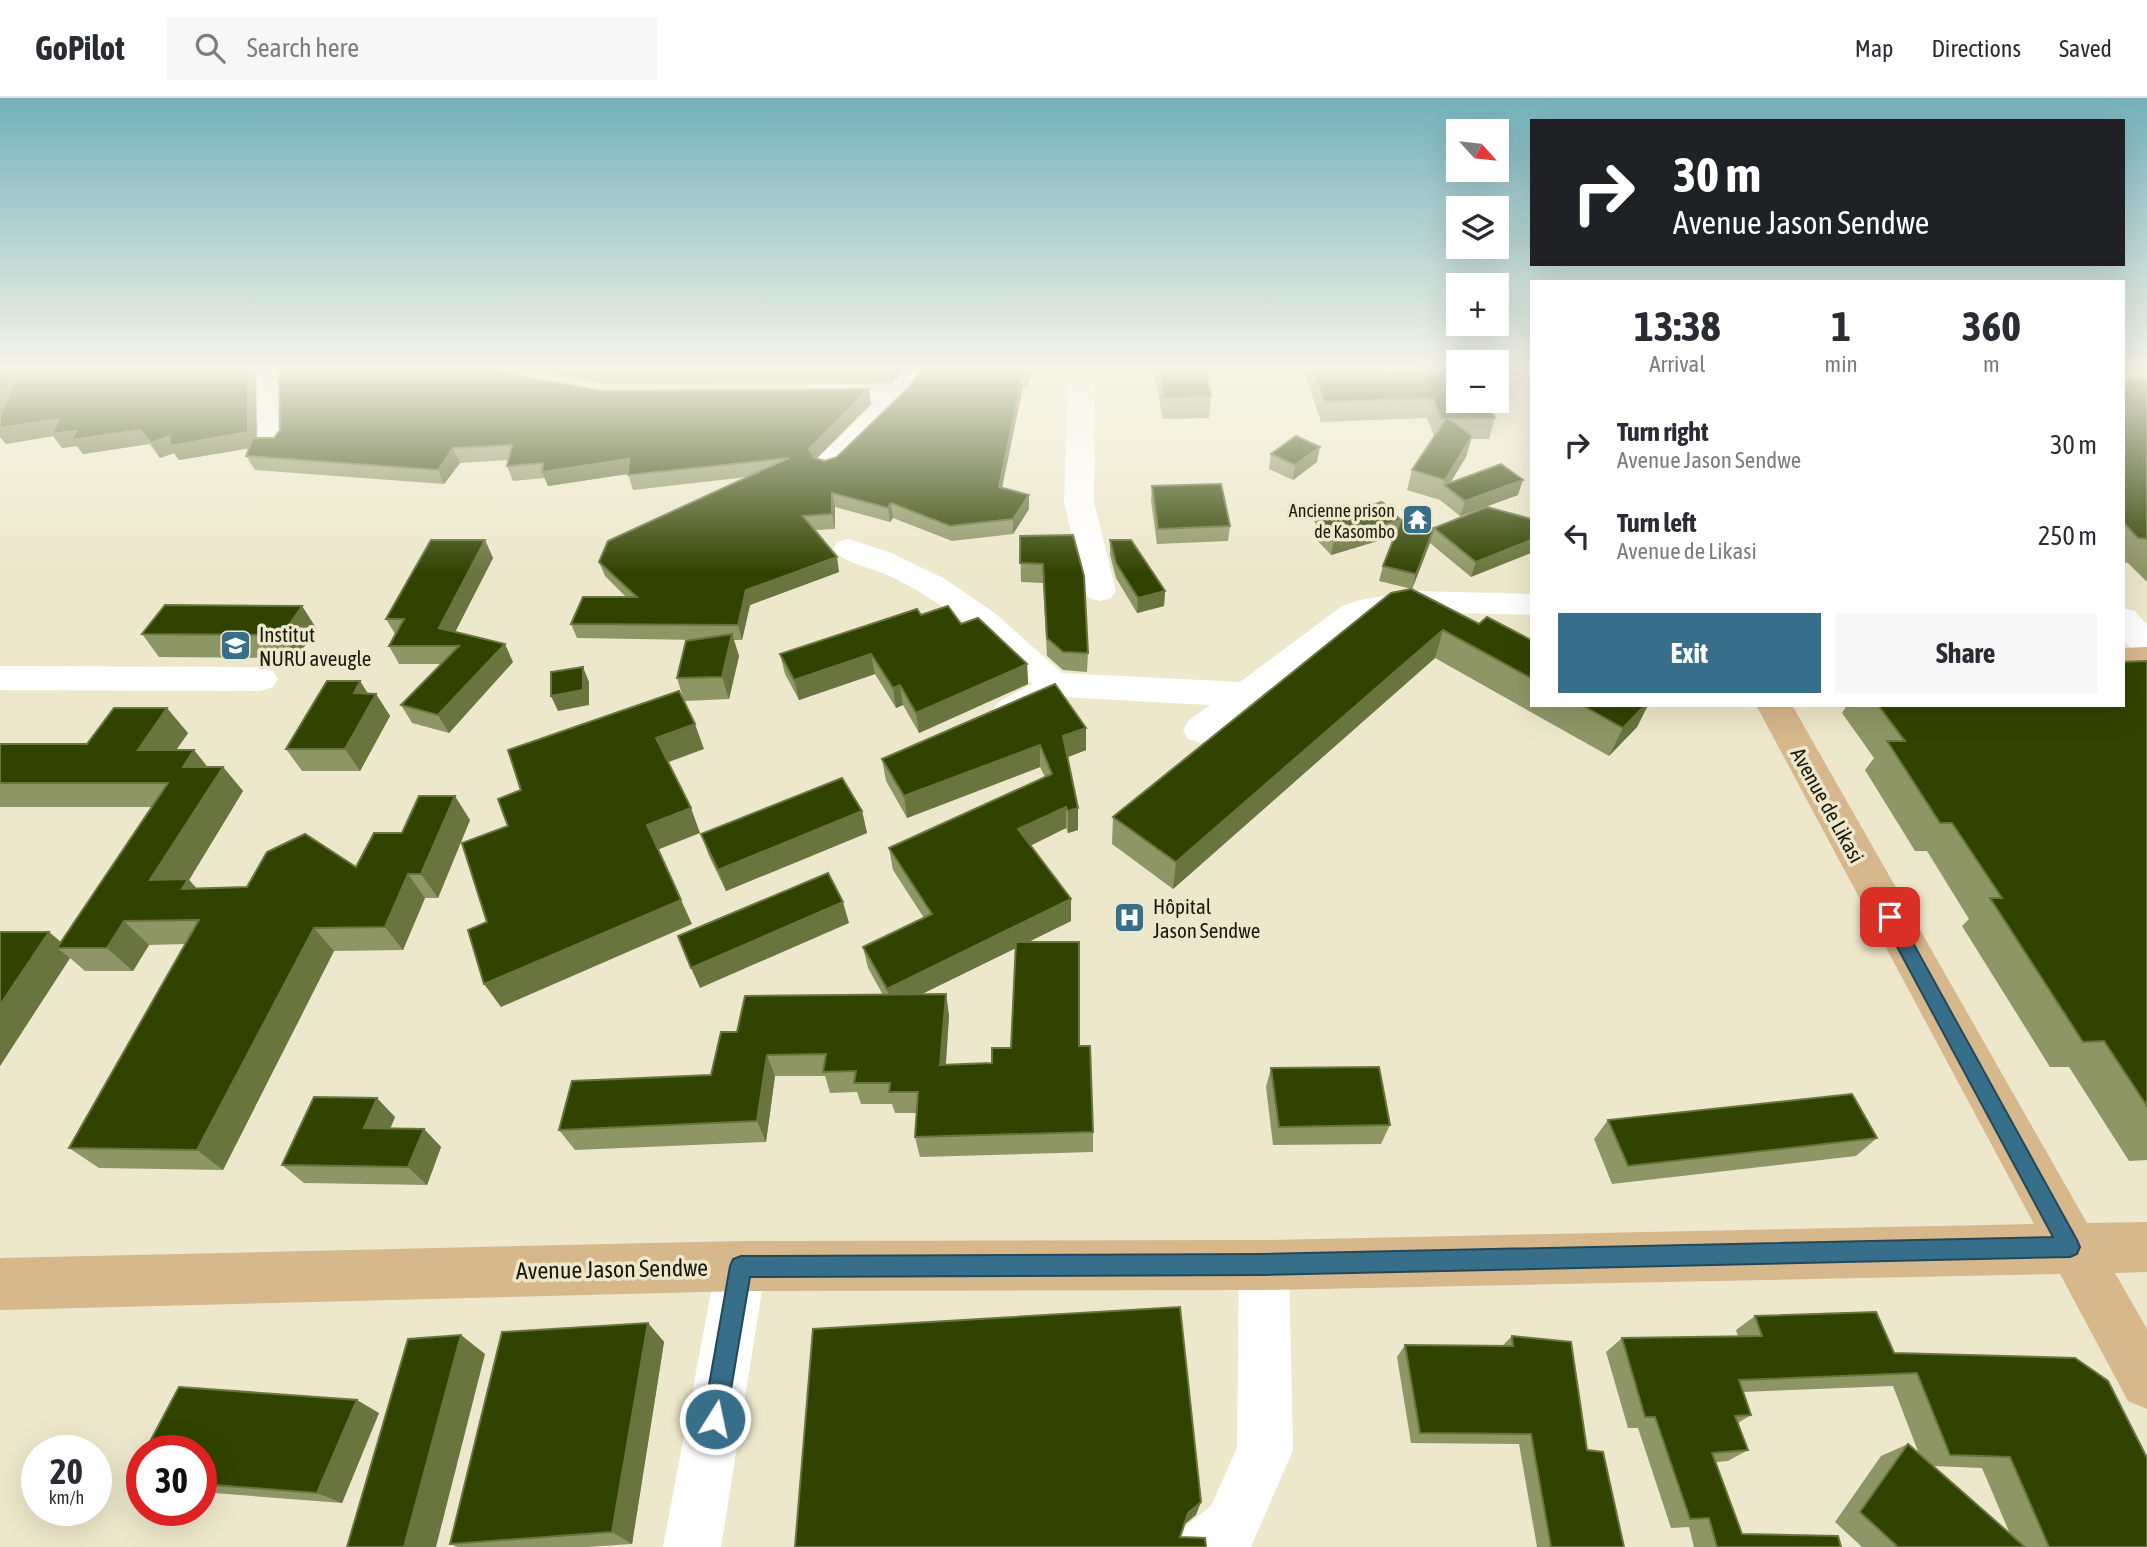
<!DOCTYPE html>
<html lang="en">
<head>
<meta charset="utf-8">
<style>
  body { margin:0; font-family:"Asap Condensed",sans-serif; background:#f7f7f7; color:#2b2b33; height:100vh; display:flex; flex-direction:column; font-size:26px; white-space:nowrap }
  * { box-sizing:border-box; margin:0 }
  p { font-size:23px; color:#7c7c81 }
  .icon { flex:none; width:38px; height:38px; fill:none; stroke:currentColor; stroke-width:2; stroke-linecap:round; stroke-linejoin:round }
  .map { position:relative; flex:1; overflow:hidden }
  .drawer { position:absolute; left:1530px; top:182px; width:595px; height:427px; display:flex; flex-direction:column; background:#fff; border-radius:0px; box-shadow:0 7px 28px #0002 }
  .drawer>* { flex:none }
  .hud { position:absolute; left:1530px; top:21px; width:595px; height:147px; border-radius:0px; box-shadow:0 7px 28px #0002; background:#202124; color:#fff; overflow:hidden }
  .needle { width:46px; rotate:117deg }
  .fabs { position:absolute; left:1446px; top:21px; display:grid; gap:14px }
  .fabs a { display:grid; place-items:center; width:63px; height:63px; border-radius:0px; background:#fff; box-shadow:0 7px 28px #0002; font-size:35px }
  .speed { position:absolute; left:21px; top:1337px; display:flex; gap:14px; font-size:35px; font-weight:700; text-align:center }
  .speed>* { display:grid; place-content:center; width:91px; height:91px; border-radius:50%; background:#fff; box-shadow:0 7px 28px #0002; line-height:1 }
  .speed small { font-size:18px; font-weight:400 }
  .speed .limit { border:10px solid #d22; background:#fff; color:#111 }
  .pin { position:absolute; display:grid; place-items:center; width:60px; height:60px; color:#fff; margin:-30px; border-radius:14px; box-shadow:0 4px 10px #0006 }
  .me { position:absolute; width:77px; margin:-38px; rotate:10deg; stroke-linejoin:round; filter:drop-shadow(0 0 5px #0008) }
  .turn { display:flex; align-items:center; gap:24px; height:147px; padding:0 28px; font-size:32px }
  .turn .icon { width:91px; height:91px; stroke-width:2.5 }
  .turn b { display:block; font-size:49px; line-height:60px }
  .eta { display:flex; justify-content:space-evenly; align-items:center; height:119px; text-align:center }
  .eta b { font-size:42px; font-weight:700; line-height:49px }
  .primary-button { display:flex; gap:14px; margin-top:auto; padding:14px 28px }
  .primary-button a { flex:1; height:80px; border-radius:0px; background:#376e89; color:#fff; font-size:28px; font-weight:700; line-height:80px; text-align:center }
  .primary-button a+a { background:#f7f7f7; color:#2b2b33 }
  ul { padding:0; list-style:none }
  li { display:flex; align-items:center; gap:21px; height:91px; padding:0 28px }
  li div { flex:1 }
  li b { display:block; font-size:26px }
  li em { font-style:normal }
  header { display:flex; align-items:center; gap:42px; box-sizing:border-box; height:98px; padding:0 35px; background:#fff; border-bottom:2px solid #e1e1e2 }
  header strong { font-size:33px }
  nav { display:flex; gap:38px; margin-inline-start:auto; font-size:24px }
  .search { width:490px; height:63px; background:#f7f7f7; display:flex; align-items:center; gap:18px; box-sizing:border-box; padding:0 24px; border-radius:0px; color:#7c7c81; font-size:26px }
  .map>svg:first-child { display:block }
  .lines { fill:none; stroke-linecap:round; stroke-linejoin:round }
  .minor { fill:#fff; fill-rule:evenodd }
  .major { fill:#d7b78c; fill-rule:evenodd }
  .wall { fill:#8f9666; fill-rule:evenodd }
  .shaded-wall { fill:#69743e }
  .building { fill:#314301; stroke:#69743e; stroke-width:2 }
  .route { fill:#376e89; stroke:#244859; stroke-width:2 }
  .labels { text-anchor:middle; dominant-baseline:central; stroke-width:7; stroke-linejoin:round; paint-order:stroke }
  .far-poi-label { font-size:18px; fill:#1c1a0f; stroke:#ede8cb; text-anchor:end }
  .poi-label { font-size:21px; fill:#1c1a0f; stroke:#ede8cb; text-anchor:start }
  .street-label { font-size:21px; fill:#1c1a0f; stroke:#ede8cb }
  .near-street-label { font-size:24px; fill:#1c1a0f; stroke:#ede8cb }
</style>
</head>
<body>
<header>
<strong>GoPilot</strong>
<div class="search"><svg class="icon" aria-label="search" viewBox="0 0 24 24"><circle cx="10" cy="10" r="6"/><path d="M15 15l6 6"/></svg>Search here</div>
<nav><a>Map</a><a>Directions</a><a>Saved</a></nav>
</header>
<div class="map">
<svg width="2147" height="1449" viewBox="0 0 2147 1449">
  <rect width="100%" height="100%" fill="#ede8cb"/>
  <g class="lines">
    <g class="minor">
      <polygon points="258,271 284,271 286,346 282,352 272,354 262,352 258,346"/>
      <polygon points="906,271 933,271 908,303 838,372 828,375 818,372 814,366 818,360 876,304 809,300 805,294 809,288 892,289"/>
      <polygon points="1069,271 1095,271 1094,404 1116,493 1111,500 1100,503 1089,500 1084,493 1064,404"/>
      <path d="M848 441 889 454 945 481 996 516 1062 575 1240 584 1342 508 1360 502 1415 493 1531 496V517L1415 514 1366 524 1214 641 1201 645 1188 641 1183 632 1188 623 1210 607 1062 599C1044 614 1021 630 997 623L992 614 997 605 1032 586C989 542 941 501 885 476 870 469 842 465 833 451L837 444Z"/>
      <polygon points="2123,510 2135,513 2147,527 2147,559 2135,556 2123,542"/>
      <polygon points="0,568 261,569 273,573 278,581 273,589 261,593 0,592"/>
      <polygon points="1264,1142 1282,1149 1289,1167 1293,1352 1251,1449 1178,1449 1186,1428 1211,1408 1237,1350 1239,1167 1246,1149"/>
      <polygon points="741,1143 759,1150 766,1168 721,1449 663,1449 716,1168 723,1150"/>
    </g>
    <g class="major">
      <rect x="2123" y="273" width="24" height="16"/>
      <polygon points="2147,549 2147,573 2123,572 2123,550"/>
      <polygon points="1756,607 1792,607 2087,1125 2147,1124 2147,1174 2115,1175 2147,1231 2147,1311 2128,1303 2060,1176 1264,1192 741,1193 0,1212 0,1160 741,1143 1264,1142 2034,1126"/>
    </g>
  </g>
  <g class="wall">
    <polygon points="0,271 256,271 257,340 274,340 600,293 871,306 816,361 825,363 837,359 908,290 922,271 1033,271 1027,289 1023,289 1002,390 1029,397 1029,411 1013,436 952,443 893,420 890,424 835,409 835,431 815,432 839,474 750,507 742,542 734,542 739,558 729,601 684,603 677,580 696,542 577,540 571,526 626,499 605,478 599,464 747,379 633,392 628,376 548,388 545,380 513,383 507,368 508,362 460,365 444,386 255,372 246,358 249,350 179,362 174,355 160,360 149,346 83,356 77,348 62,350 53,338 6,346 2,314"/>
    <polygon points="526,271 904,271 891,285 605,286"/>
    <polygon points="1153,271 1206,271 1211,298 1209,320 1163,321"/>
    <polygon points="1303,271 1379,271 1380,275 1418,273 1417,271 1458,271 1495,320 1489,341 1471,341 1466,359 1450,385 1518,397 1460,418 1440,402 1407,392 1412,372 1434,338 1427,320 1321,324"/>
    <polygon points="2147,282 2147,484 2128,465 2123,464 2123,283"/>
    <polygon points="1271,356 1317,364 1293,382 1269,371"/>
    <polygon points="1152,388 1230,428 1228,443 1157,446 1151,403"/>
    <polygon points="1531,421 1471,479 1430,445 1412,491 1379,483 1383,468 1395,438 1331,457 1314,439 1316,424 1401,422 1434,430"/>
    <polygon points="1020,438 1084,478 1088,555 1087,574 1063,572 1047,558 1043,485 1021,484"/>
    <polygon points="485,442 493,460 455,534 513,564 449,635 412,625 401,607 441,566 399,566 389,548 395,536 386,521"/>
    <polygon points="1110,442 1165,493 1164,508 1137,515 1116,480 1110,457"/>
    <polygon points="1391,495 1479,526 1531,542 1531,607 1648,607 1637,629 1609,658 1435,560 1173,791 1112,746 1113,719"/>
    <polygon points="302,508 316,530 297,560 159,559 142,536"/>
    <polygon points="921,517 961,526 1027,566 1028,586 919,635 903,607 896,610 875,576 799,602 785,576 780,556"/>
    <polygon points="2147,563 2147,1062 2129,1063 2069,969 2050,969 1962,828 1969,821 1927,753 1915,753 1865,672 1874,660 1842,615 1847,607 2123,607"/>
    <polygon points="360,583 368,596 376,596 390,618 360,673 302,673 286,651"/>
    <path d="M1055 586 1086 652 1068 659 1078 732 1068 735 1066 730 1031 747 1071 823 1028 844 1079 948 1093 1034V1054L920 1059 915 1039 917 1015H895L892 1006H861L857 994 830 995 825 978H775L766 1044 575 1052 559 1032 711 977 737 934 883 897 868 870 863 849 924 820 893 772 889 750 1045 679 1040 669 907 720 886 683 882 661ZM1016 850 1011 950 992 965 946 967 949 918 946 896H922Z"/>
    <polygon points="188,635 176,652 194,652 207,669 223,669 243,693 189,782 196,790 247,789 356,769 402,735 470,722 438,800 425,800 403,852 334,853 223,1072 99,1070 69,1050 185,846 149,847 133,873 85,873 70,860 0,968 0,834 61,844 152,709 0,709 0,646 87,646"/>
    <polygon points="862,713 867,735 726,793 709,758 701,736"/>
    <polygon points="1271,970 1390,1027 1381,1046 1273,1047 1266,989"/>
    <polygon points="395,1019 390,1030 424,1031 441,1049 427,1087 304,1085 282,1067"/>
    <polygon points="1608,1022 1877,1040 1856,1058 1612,1086 1594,1041"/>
    <path d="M1755 1218 1894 1255 2147 1449H1862L1835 1424 1881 1358 1908 1346 1919 1356 1893 1288 1743 1294 1751 1317 1738 1325 1748 1352 1728 1363 1716 1364 1742 1436 1841 1449H1694L1689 1429 1671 1430 1638 1330H1628L1606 1254 1622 1240 1738 1238 1736 1232ZM1933 1368 1982 1370 2010 1436Z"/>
    <polygon points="648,1225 664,1244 632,1446 587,1449 458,1449 450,1446"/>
    <polygon points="1512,1238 1587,1352 1624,1449 1537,1449 1519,1346 1411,1345 1397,1259 1405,1247 1502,1248"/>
    <polygon points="379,1315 342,1405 201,1394 201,1353"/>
  </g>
  <g class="shaded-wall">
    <polygon points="248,271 255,271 257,349 179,362 174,355 160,360 151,345"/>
    <polygon points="889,271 904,271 891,285"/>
    <polygon points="1028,271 1033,271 1027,289 1027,275"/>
    <polygon points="1023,275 1023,289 999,403 999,389"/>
    <polygon points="17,278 27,293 0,316 0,292"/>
    <polygon points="869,291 871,306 811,366 809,351"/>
    <polygon points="59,321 76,333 140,332 149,346 83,356 77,348 62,350 53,338 6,346 0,339 0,330"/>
    <polygon points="1472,338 1466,359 1447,390 1444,387 1445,382"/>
    <polygon points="1320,349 1317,364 1293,382 1295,367"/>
    <polygon points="453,350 460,365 444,386 438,372"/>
    <polygon points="629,361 634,375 548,388 542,374"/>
    <polygon points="1523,382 1518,397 1460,418 1465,403"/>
    <polygon points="832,395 835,409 835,431 832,416"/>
    <polygon points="1029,397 1029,411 1013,436 1013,421"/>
    <polygon points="891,405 893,420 890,424 888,410"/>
    <polygon points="1401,422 1397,437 1331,457 1334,442"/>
    <polygon points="1434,430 1430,445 1412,491 1416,476"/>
    <polygon points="485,442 493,460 448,548 439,530"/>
    <polygon points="1531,442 1531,455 1471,479 1476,464"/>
    <polygon points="837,459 839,474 750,507 742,542 738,527 746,492"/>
    <polygon points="1165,493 1164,508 1137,515 1138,500"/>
    <polygon points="302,508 316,530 297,560 282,537"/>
    <polygon points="1443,532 1435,560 1173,791 1176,764"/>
    <polygon points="732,536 739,558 729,601 722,579"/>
    <polygon points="505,546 513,564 449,635 438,617"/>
    <polygon points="871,556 875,576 799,602 794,582"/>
    <polygon points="1027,566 1028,586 919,635 916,615"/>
    <polygon points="583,569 589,584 589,607 558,613 551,598"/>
    <polygon points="360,583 372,602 376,596 390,618 360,673 345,651 354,595"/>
    <polygon points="900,587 903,607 896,610 893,590"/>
    <polygon points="1645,607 1648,607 1637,629 1609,658 1623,630"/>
    <polygon points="167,610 188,635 159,677 138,652"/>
    <polygon points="695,626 704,651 666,665 656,640"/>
    <polygon points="1086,630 1086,652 1063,661 1063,638"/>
    <polygon points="1040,647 1040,669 907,720 904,698"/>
    <polygon points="194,652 214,677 183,669"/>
    <polygon points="223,669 243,693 189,782 210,805 150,782"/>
    <polygon points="455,698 470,722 438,800 421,776"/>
    <polygon points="1066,709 1066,730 1020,753 1018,731"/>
    <polygon points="691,710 700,735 657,752 647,727"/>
    <polygon points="1078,710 1078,732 1068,735 1068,713"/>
    <polygon points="862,713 867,735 726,793 718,772"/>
    <polygon points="408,776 425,800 403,852 385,829"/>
    <polygon points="1071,801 1071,823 891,911 887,891"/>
    <polygon points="681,802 692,826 501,909 484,886"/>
    <polygon points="843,804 849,825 700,890 691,870"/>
    <polygon points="124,823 149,847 133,873 107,850"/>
    <polygon points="314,830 334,853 223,1072 197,1052"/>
    <polygon points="49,834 68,850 57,850 70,860 0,968 0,907"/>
    <polygon points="946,896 949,918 944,988 940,967"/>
    <polygon points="767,957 775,978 766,1044 757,1023"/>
    <polygon points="377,1000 395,1019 383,1048 364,1030"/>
    <polygon points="424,1031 441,1049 427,1087 408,1069"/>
    <polygon points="648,1225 664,1244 632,1446 612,1434"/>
    <polygon points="461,1237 485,1256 436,1449 404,1449"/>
    <polygon points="357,1302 379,1315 342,1405 317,1395"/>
    <polygon points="1201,1404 1196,1417 1184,1427 1188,1415"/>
  </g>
  <g class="building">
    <polygon points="0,271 248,271 248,334 170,348 170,338 151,345 140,332 72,342 76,333 52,336 59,321 0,330 0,318 17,278 0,292"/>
    <polygon points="279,271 486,271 600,293 869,291 809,351 814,360 825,363 837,359 908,290 922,271 1028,271 1027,275 1023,275 999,389 1029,397 1013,421 950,428 891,405 888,410 832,395 832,416 803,418 837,459 746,492 738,527 571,526 583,499 637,499 599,464 608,443 789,360 628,377 629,361 542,374 543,365 507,368 512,347 453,350 438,372 246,358 253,340 274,340 280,332"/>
    <polygon points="594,271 889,271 601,272"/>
    <polygon points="1159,271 1206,271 1211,298 1164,300"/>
    <polygon points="1313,271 1379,271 1380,275 1425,273 1425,271 1458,271 1458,303 1488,303 1495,320 1449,321 1472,338 1445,382 1412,372 1446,321 1441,321 1433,300 1325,304"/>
    <polygon points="2147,282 2147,441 2138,440 2123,424 2123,283"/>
    <polygon points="1296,338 1320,349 1295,367 1271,356"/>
    <polygon points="1501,366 1523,382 1465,403 1444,387"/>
    <polygon points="1221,386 1230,428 1158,431 1152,388"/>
    <polygon points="1382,404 1401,422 1334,442 1316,424"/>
    <polygon points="1487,409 1531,421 1531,442 1476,464 1434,430"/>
    <polygon points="1401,422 1434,430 1416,476 1383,468"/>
    <polygon points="1073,437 1084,478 1088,555 1063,554 1047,540 1043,466 1020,465 1020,438"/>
    <polygon points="431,442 485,442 439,530 505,546 438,617 401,607 459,548 389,548 404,521 386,521"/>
    <polygon points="1110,442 1131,442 1165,493 1138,500 1116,465"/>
    <polygon points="1411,491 1479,526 1487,519 1531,542 1531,580 1443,532 1176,764 1113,719 1391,495"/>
    <polygon points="165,507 302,508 282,537 142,536"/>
    <polygon points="948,508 961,526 978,520 1027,566 916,615 900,587 893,590 871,556 794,582 780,556 917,511 921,517"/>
    <polygon points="732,536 722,579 677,580 686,543"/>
    <polygon points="2147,563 2147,1008 2104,943 2083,944 1990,800 2002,800 1952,725 1940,725 1887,643 1905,643 1878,607 2123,607 2123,564"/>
    <polygon points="583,569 583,592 551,598 551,574"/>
    <polygon points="327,583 360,583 354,595 376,596 345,651 286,651"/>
    <polygon points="1055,586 1086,630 1063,638 1078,710 1068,713 1066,709 1018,731 1071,801 887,891 863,849 932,816 889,750 1052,676 1040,647 904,698 882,661"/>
    <polygon points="679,593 695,626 656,640 691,710 647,727 681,802 484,886 468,832 487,824 462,745 508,728 498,701 521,692 508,652"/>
    <polygon points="1582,607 1645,607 1623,630"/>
    <polygon points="114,610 167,610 138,652 194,652 183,669 223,669 150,782 188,781 182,791 247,789 267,754 305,736 356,769 374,735 402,735 419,698 455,698 421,776 408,776 385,829 314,830 197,1052 69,1050 199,822 124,823 107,850 57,850 168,685 0,685 0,646 87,646"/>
    <polygon points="842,680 862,713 718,772 701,736"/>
    <polygon points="828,775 843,804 691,870 678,838"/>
    <polygon points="0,834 49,834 0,907"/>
    <polygon points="1016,844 1079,844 1079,948 1090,948 1093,1034 915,1039 918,994 889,994 890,985 854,985 856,973 823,974 826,956 767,957 757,1023 559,1032 572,983 711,977 721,934 737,934 745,898 946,896 940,967 992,965 992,950 1011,950"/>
    <polygon points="1379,969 1390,1027 1279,1029 1271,970"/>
    <polygon points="1852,996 1877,1040 1628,1068 1608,1022"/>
    <polygon points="314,999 377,1000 364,1030 424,1031 408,1069 282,1067"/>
    <polygon points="1180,1209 1201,1404 1188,1415 1180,1439 1205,1440 1206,1449 795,1449 813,1231"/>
    <polygon points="1876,1214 1894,1255 2075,1260 2108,1283 2147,1360 2147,1449 2049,1449 2010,1359 1950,1357 1917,1275 1739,1282 1751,1317 1735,1318 1748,1352 1712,1355 1742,1436 1838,1438 1841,1449 1717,1449 1709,1420 1690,1421 1655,1319 1645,1319 1622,1240 1762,1238 1755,1218"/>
    <polygon points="648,1225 612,1434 450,1446 502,1234"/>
    <polygon points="461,1237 404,1449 347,1449 408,1241"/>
    <polygon points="1512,1238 1571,1244 1587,1352 1603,1354 1624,1449 1551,1449 1531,1336 1420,1335 1405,1247 1513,1248"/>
    <polygon points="179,1289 357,1302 317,1395 201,1386 201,1353 145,1353"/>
    <polygon points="1908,1346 2025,1449 1898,1449 1860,1414"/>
    <polygon points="142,1359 142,1381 131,1380"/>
  </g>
  <linearGradient id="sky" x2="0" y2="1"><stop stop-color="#73b1bb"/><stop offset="0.57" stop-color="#f7f5e8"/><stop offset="1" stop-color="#f7f5e8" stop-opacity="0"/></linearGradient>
  <rect width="2147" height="474" fill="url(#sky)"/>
  <polygon class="route" points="1890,812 1896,814 2077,1142 2080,1149 2077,1156 2070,1159 1264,1177 750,1179 726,1321 723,1329 715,1333 706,1329 703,1321 730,1168 733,1161 741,1158 1264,1156 2053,1139 1881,819"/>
  <defs>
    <symbol id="temple-square" viewBox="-11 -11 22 22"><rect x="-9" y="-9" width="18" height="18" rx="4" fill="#376e89" stroke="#ede8cb"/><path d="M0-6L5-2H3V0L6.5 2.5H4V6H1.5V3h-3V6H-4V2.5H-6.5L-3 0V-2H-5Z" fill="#fff"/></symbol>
    <symbol id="school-square" viewBox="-11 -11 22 22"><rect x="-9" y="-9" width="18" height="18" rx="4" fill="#376e89" stroke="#ede8cb"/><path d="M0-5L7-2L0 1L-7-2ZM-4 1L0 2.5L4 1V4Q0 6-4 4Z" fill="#fff"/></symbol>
    <symbol id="hospital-square" viewBox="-11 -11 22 22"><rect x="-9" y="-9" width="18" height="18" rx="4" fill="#376e89" stroke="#ede8cb"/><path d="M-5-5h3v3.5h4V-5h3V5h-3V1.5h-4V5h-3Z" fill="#fff"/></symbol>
  </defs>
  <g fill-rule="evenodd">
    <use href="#temple-square" x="1400" y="404" width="35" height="35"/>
    <use href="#school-square" x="218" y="530" width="35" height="35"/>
    <use href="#hospital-square" x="1112" y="802" width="35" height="35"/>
  </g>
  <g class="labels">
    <g class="far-poi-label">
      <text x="1395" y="412">Ancienne prison<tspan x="1395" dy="21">de Kasombo</tspan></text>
    </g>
    <g class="poi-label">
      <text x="259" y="536">Institut<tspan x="259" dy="24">NURU aveugle</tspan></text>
      <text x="1153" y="808">Hôpital<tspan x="1153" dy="24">Jason Sendwe</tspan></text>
    </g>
    <g class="street-label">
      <text transform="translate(1828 707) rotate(61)">Avenue de Likasi</text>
    </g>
    <g class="near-street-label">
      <text transform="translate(612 1171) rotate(-1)">Avenue Jason Sendwe</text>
    </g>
  </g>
</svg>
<div class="fabs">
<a><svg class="needle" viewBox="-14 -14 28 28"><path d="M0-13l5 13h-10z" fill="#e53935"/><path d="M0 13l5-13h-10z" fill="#7c7c81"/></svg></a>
<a><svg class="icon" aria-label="layers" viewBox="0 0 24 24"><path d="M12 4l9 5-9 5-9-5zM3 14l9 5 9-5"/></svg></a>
<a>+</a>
<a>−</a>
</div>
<div class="speed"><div>20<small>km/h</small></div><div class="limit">30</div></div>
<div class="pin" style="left:1890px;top:819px;background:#d93025"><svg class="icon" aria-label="arrive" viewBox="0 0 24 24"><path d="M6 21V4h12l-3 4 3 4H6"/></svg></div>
<svg class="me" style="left:715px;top:1321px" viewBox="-20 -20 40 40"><circle r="17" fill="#376e89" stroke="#fff" stroke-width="3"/><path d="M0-11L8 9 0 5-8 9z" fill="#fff"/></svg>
<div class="hud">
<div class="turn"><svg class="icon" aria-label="right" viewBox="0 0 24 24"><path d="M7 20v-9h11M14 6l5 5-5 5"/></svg><div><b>30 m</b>Avenue Jason Sendwe</div></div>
</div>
<section class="drawer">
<div class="eta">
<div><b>13:38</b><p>Arrival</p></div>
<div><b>1</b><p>min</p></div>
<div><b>360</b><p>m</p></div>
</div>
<ul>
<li><svg class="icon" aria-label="right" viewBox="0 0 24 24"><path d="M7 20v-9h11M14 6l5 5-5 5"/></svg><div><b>Turn right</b><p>Avenue Jason Sendwe</p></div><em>30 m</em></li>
<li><svg class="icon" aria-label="left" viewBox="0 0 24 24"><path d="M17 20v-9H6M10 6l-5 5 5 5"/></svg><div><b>Turn left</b><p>Avenue de Likasi</p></div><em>250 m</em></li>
</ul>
<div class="primary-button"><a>Exit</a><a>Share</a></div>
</section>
</div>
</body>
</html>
